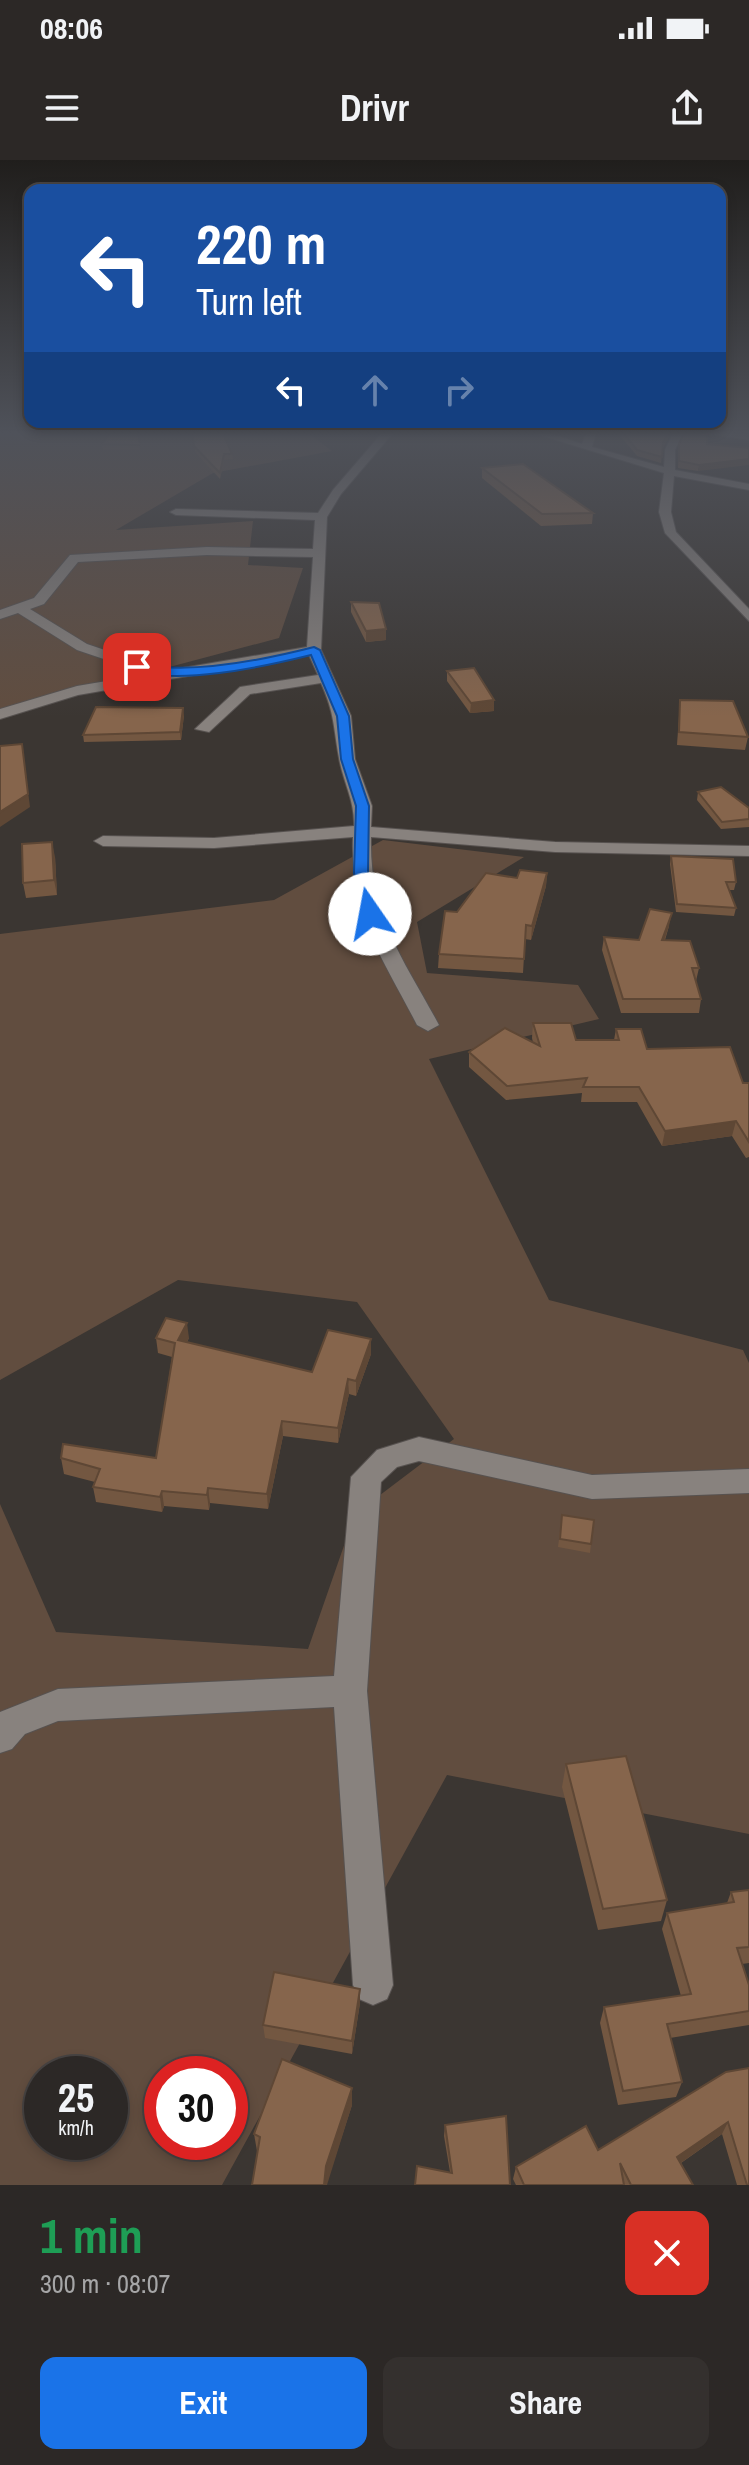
<!DOCTYPE html>
<html lang="en">
<head>
<meta charset="utf-8">
<style>
  body { margin:0; font-family:"Archivo Narrow",sans-serif; background:#34302e; color:#f1f3f6; height:100vh; display:flex; flex-direction:column; font-size:30px; white-space:nowrap }
  * { box-sizing:border-box; margin:0 }
  p { font-size:26px; color:#a6a6a7 }
  .icon { flex:none; width:44px; height:44px; fill:none; stroke:currentColor; stroke-width:2; stroke-linecap:round; stroke-linejoin:round }
  .map { position:relative; height:2025px; overflow:hidden }
  .side { display:flex; flex-direction:column; background:#2c2826; flex:1 }
  .side>* { flex:none }
  .top-card { position:absolute; left:24px; top:24px; width:702px; height:244px; border-radius:16px; box-shadow:0 4px 12px #0003,0 0 0 2px #484443; background:#1a4fa0; color:#fff; overflow:hidden }
  .speed { position:absolute; left:24px; top:1896px; display:flex; gap:16px; font-size:40px; font-weight:700; text-align:center }
  .speed>* { display:grid; place-content:center; width:104px; height:104px; border-radius:50%; background:#2c2826; box-shadow:0 4px 12px #0003,0 0 0 2px #484443; line-height:1 }
  .speed small { font-size:20px; font-weight:400 }
  .speed .limit { border:12px solid #d22; background:#fff; color:#111 }
  .pin { position:absolute; display:grid; place-items:center; width:68px; height:68px; color:#fff; margin:-34px; border-radius:16px; box-shadow:0 4px 12px #0006 }
  .me { position:absolute; width:88px; margin:-44px; rotate:348deg; stroke-linejoin:round; filter:drop-shadow(0 0 6px #0008) }
  .turn { display:flex; align-items:center; gap:28px; height:168px; padding:0 40px; font-size:36px }
  .turn .icon { width:104px; height:104px; stroke-width:2.5 }
  .turn b { display:block; font-size:56px; line-height:68px }
  .lanes { display:flex; align-items:center; height:76px; padding:0 40px; background:#0003; justify-content:center; gap:40px; direction:ltr }
  .lanes .off { opacity:.35 }
  .round { display:grid; place-items:center; flex:none; width:84px; height:84px; border-radius:16px; background:#34302e }
  .summary { display:flex; align-items:center; justify-content:space-between; height:136px; padding:0 40px }
  h1 { font-size:48px; font-weight:700; line-height:60px; color:#1e9e55 }
  .primary-button { display:flex; gap:16px; margin-top:auto; padding:16px 40px }
  .primary-button a { flex:1; height:92px; border-radius:16px; background:#1a73e8; color:#fff; font-size:32px; font-weight:700; line-height:92px; text-align:center }
  .primary-button a+a { background:#34302e; color:#f1f3f6 }
  .status { display:flex; justify-content:space-between; align-items:center; height:56px; padding:0 40px; background:#2c2826; direction:ltr }
  .status svg { height:22px; fill:currentColor }
  header { display:flex; justify-content:space-between; align-items:center; height:104px; padding:0 40px; background:#2c2826; font-size:36px; font-weight:700 }
  .map>svg:first-child { display:block }
  .green { fill:#614d3f; fill-rule:evenodd }
  .lines { fill:none; stroke-linecap:round; stroke-linejoin:round }
  .minor-casing { stroke:#575250; stroke-width:2 }
  .tertiary-casing { stroke:#575250; stroke-width:2 }
  .minor { fill:#88827e; fill-rule:evenodd }
  .tertiary { fill:#88827e; fill-rule:evenodd }
  .wall { fill:#735741 }
  .shaded-wall { fill:#5e4735 }
  .building { fill:#86654c; stroke:#5e4735; stroke-width:2 }
  .route { fill:#1a73e8; stroke:#114b97; stroke-width:2 }
</style>
</head>
<body>
<div class="status"><b>08:06</b><svg viewBox="0 0 49 12"><path d="M0 12V9h3v3zM5 12V6h3v6zM10 12V3h3v9zM15 12V0h3v12zM26 1h20v11H26zM47 4h2v5h-2z"/></svg></div>
<header><svg class="icon" aria-label="menu" viewBox="0 0 24 24"><path d="M4 6h16M4 12h16M4 18h16"/></svg>Drivr<svg class="icon" aria-label="share" viewBox="0 0 24 24"><path d="M12 15V3M7 8l5-5 5 5M5 13v7h14v-7"/></svg></header>
<div class="map">
<svg width="749" height="2025" viewBox="0 0 749 2025">
  <rect width="100%" height="100%" fill="#3b3632"/>
  <g class="green">
    <polygon points="0,273 308,273 332,291 213,313 116,370 253,361 248,405 303,408 279,478 0,552"/>
    <path d="M383 680 524 697 417 762 427 813 578 825 599 859 429 899 549 1140 743 1190 749 1203V1674L447 1615 222 2025H0V1344L56 1472 308 1489 355 1354 454 1279 357 1142 178 1120 0 1220V774L274 740ZM42 1914H110V1982H42ZM162 1914H230V1982H162Z"/>
  </g>
  <g class="lines">
    <defs>
      <g id="minor">
        <path d="M382 273H393L341 334 327 357 321 490 351 556 355 599 372 646 371 667 555 682 749 686V696L555 692 371 677C369 756 403 798 439 865L428 871 417 865C383 798 350 756 353 677L214 688 103 686 94 681 103 676 214 678 354 666C355 641 343 622 339 598 333 565 335 555 321 523L250 534 209 572 195 569 240 527 318 515 309 495 78 535 0 559V549L77 526 148 514 77 490 18 453 0 459V450L34 438 70 395 207 387 313 389 315 360 176 355 170 352 176 349 318 353 333 330ZM207 395 313 397 307 487 159 512 158 508 87 484 30 449 44 444 78 402Z"/>
        <polygon points="533,273 549,273 582,284 586,273 596,273 592,287 664,307 665,290 673,273 683,273 675,290 675,310 749,324 749,330 674,316 671,352 676,372 749,449 749,461 665,373 659,352 664,313"/>
        <polygon points="419,1277 592,1315 749,1309 749,1333 592,1339 419,1301 397,1307 381,1322 367,1531 393,1825 387,1839 373,1845 359,1839 353,1825 334,1547 58,1561 25,1574 12,1589 0,1593 0,1552 58,1529 334,1516 351,1317 377,1290"/>
      </g>
      <polygon id="tertiary" points="704,273 749,273 749,280"/>
    </defs>
    <use href="#minor" class="minor-casing"/>
    <use href="#tertiary" class="tertiary-casing"/>
    <use href="#minor" class="minor"/>
    <use href="#tertiary" class="tertiary"/>
  </g>
  <g class="wall">
    <polygon points="110,273 151,273 151,276 138,277 140,290 103,290 102,284"/>
    <polygon points="192,273 232,294 233,299 224,300 220,319 195,292"/>
    <polygon points="618,273 671,273 663,288 661,303 637,296"/>
    <polygon points="707,273 698,311 678,308 679,284"/>
    <polygon points="482,308 593,353 592,364 541,366 482,318"/>
    <polygon points="351,442 386,469 386,480 366,482 351,452"/>
    <polygon points="447,511 494,540 494,551 470,553 447,521"/>
    <polygon points="680,540 748,577 745,590 677,585"/>
    <polygon points="184,555 181,580 84,582 83,575"/>
    <polygon points="698,632 749,648 749,667 721,669 697,640"/>
    <polygon points="671,696 736,722 734,730 729,730 736,748 734,756 676,752 670,704"/>
    <polygon points="55,697 57,735 26,738 23,723"/>
    <polygon points="547,713 546,726 531,780 525,779 523,813 438,808 439,794 457,752 517,718"/>
    <polygon points="669,766 665,780 699,808 696,821 701,839 699,853 621,853 602,790 604,777 639,780"/>
    <polygon points="533,863 576,880 614,880 616,869 647,889 743,923 749,923 749,997 746,998 732,976 662,986 637,942 581,942 582,933 506,940 469,907 469,892 533,883 532,878"/>
    <polygon points="156,1178 189,1178 187,1182 312,1212 371,1179 371,1194 356,1236 349,1234 338,1283 283,1276 268,1349 210,1343 209,1350 164,1346 162,1352 96,1342 93,1327 95,1322 64,1314 61,1298 156,1298 172,1197 158,1193"/>
    <polygon points="562,1355 591,1384 590,1393 558,1387"/>
    <polygon points="566,1604 667,1740 661,1761 598,1770 562,1627"/>
    <polygon points="749,1730 749,1803 742,1804 749,1825 749,1865 670,1878 682,1922 676,1937 618,1945 600,1863 604,1847 681,1836 662,1769 667,1753 727,1743 731,1732"/>
    <polygon points="360,1829 360,1843 352,1894 265,1878 263,1865"/>
    <polygon points="726,1912 749,2025 737,2025 722,1974 681,2003 693,2025 516,2025 513,2019 516,2007 598,1990"/>
    <polygon points="352,1945 327,2022 257,1991 254,1974"/>
    <polygon points="445,1965 510,2025 450,2012 444,1976"/>
  </g>
  <g class="shaded-wall">
    <polygon points="138,273 151,273 151,276 138,277"/>
    <polygon points="668,273 671,273 662,289 663,282"/>
    <polygon points="749,299 749,305 698,311 699,305"/>
    <polygon points="386,469 386,480 366,482 366,471"/>
    <polygon points="494,540 494,551 470,553 471,543"/>
    <polygon points="183,548 184,555 181,580 180,572"/>
    <polygon points="22,584 30,647 0,667 0,652"/>
    <polygon points="52,682 55,697 57,735 54,720"/>
    <polygon points="547,713 546,726 531,780 532,766"/>
    <polygon points="672,753 669,766 660,793 662,780"/>
    <polygon points="736,961 732,976 662,986 665,971"/>
    <polygon points="187,1163 189,1178 180,1195 178,1180"/>
    <polygon points="371,1179 371,1194 356,1236 356,1221"/>
    <polygon points="348,1219 349,1234 338,1283 338,1268"/>
    <polygon points="282,1261 283,1276 268,1349 267,1334"/>
    <polygon points="208,1328 210,1343 209,1350 207,1335"/>
    <polygon points="162,1331 164,1346 162,1352 160,1337"/>
    <polygon points="360,1829 360,1843 352,1894 352,1881"/>
    <polygon points="352,1928 352,1945 327,2025 324,2025 326,2006"/>
    <polygon points="728,1962 722,1974 672,2009 677,1997"/>
  </g>
  <g class="building">
    <polygon points="110,273 138,273 140,285 102,284"/>
    <polygon points="192,273 223,273 232,294 224,294 220,313 194,286"/>
    <polygon points="623,273 668,273 663,282 662,297 637,290"/>
    <polygon points="684,273 707,273 707,284 749,288 749,299 699,305 679,301 679,284"/>
    <polygon points="523,304 593,353 542,354 482,308"/>
    <polygon points="351,442 379,443 386,469 366,471"/>
    <polygon points="474,508 494,540 471,543 447,511"/>
    <polygon points="680,540 733,541 748,577 679,572"/>
    <polygon points="96,547 183,548 180,572 83,575"/>
    <polygon points="22,584 28,634 0,652 0,586"/>
    <polygon points="721,627 749,648 749,659 722,662 698,632"/>
    <polygon points="52,682 54,720 23,723 22,684"/>
    <polygon points="671,696 733,699 736,722 726,722 736,748 677,744"/>
    <polygon points="520,710 547,713 532,766 526,765 524,799 439,794 445,751 457,752 486,713 517,718"/>
    <polygon points="650,749 672,753 662,780 690,781 699,808 692,808 701,839 623,839 604,777 639,780"/>
    <polygon points="533,863 571,863 576,880 619,880 616,869 641,869 647,889 730,887 743,923 749,923 749,982 736,961 665,971 639,927 583,927 587,918 507,926 469,892 505,868 540,886"/>
    <polygon points="166,1158 187,1163 178,1180 312,1212 328,1170 371,1179 356,1221 348,1219 338,1268 282,1261 267,1334 208,1328 207,1335 162,1331 160,1337 93,1327 100,1309 61,1298 63,1284 156,1298 175,1183 156,1178"/>
    <polygon points="562,1355 594,1360 591,1384 560,1379"/>
    <polygon points="626,1596 667,1740 603,1749 566,1604"/>
    <polygon points="749,1730 749,1787 737,1788 749,1825 749,1851 667,1864 682,1922 623,1931 604,1847 691,1834 667,1753 734,1742 731,1732"/>
    <polygon points="274,1812 360,1829 352,1881 263,1865"/>
    <polygon points="282,1899 352,1928 326,2006 324,2025 252,2025 260,1977 254,1974"/>
    <polygon points="749,1908 749,2025 747,2025 728,1962 677,1997 693,2025 631,2025 620,2003 624,2025 524,2025 516,2007 586,1966 598,1990 726,1912"/>
    <polygon points="506,1956 510,2025 415,2025 417,2006 452,2013 445,1965"/>
  </g>
  <linearGradient id="sky" x2="0" y2="1"><stop stop-color="#201e1c"/><stop offset="0.49" stop-color="#4f525a"/><stop offset="1" stop-color="#4f525a" stop-opacity="0"/></linearGradient>
  <rect width="749" height="557" fill="url(#sky)"/>
  <path class="route" d="M314 487 320 490 349 556 353 599 369 646 368 713 377 754 370 758 363 754 354 713 356 646 341 599 337 556 311 495C271 505 166 529 132 507L137 503C188 516 263 500 314 487Z"/>
</svg>
<div class="speed"><div>25<small>km/h</small></div><div class="limit">30</div></div>
<div class="pin" style="left:137px;top:507px;background:#d93025"><svg class="icon" aria-label="arrive" viewBox="0 0 24 24"><path d="M6 21V4h12l-3 4 3 4H6"/></svg></div>
<svg class="me" style="left:370px;top:754px" viewBox="-20 -20 40 40"><circle r="19" fill="#fff"/><path d="M0-13L10 11 0 6-10 11z" fill="#1a73e8"/></svg>
<div class="top-card">
<div class="turn"><svg class="icon" aria-label="left" viewBox="0 0 24 24"><path d="M17 20v-9H6M10 6l-5 5 5 5"/></svg><div><b>220 m</b>Turn left</div></div>
<div class="lanes"><svg class="icon" aria-label="left" viewBox="0 0 24 24"><path d="M17 20v-9H6M10 6l-5 5 5 5"/></svg><svg class="icon off" aria-label="ahead" viewBox="0 0 24 24"><path d="M12 20V5M6 11l6-6 6 6"/></svg><svg class="icon off" aria-label="right" viewBox="0 0 24 24"><path d="M7 20v-9h11M14 6l5 5-5 5"/></svg></div>
</div>
</div>
<section class="side">
<div class="summary"><div><h1>1 min</h1><p>300 m · 08:07</p></div><a class="round" style="background:#d93025;color:#fff"><svg class="icon" aria-label="close" viewBox="0 0 24 24"><path d="M6 6l12 12M18 6L6 18"/></svg></a></div>
<div class="primary-button"><a>Exit</a><a>Share</a></div>
</section>
</body>
</html>
